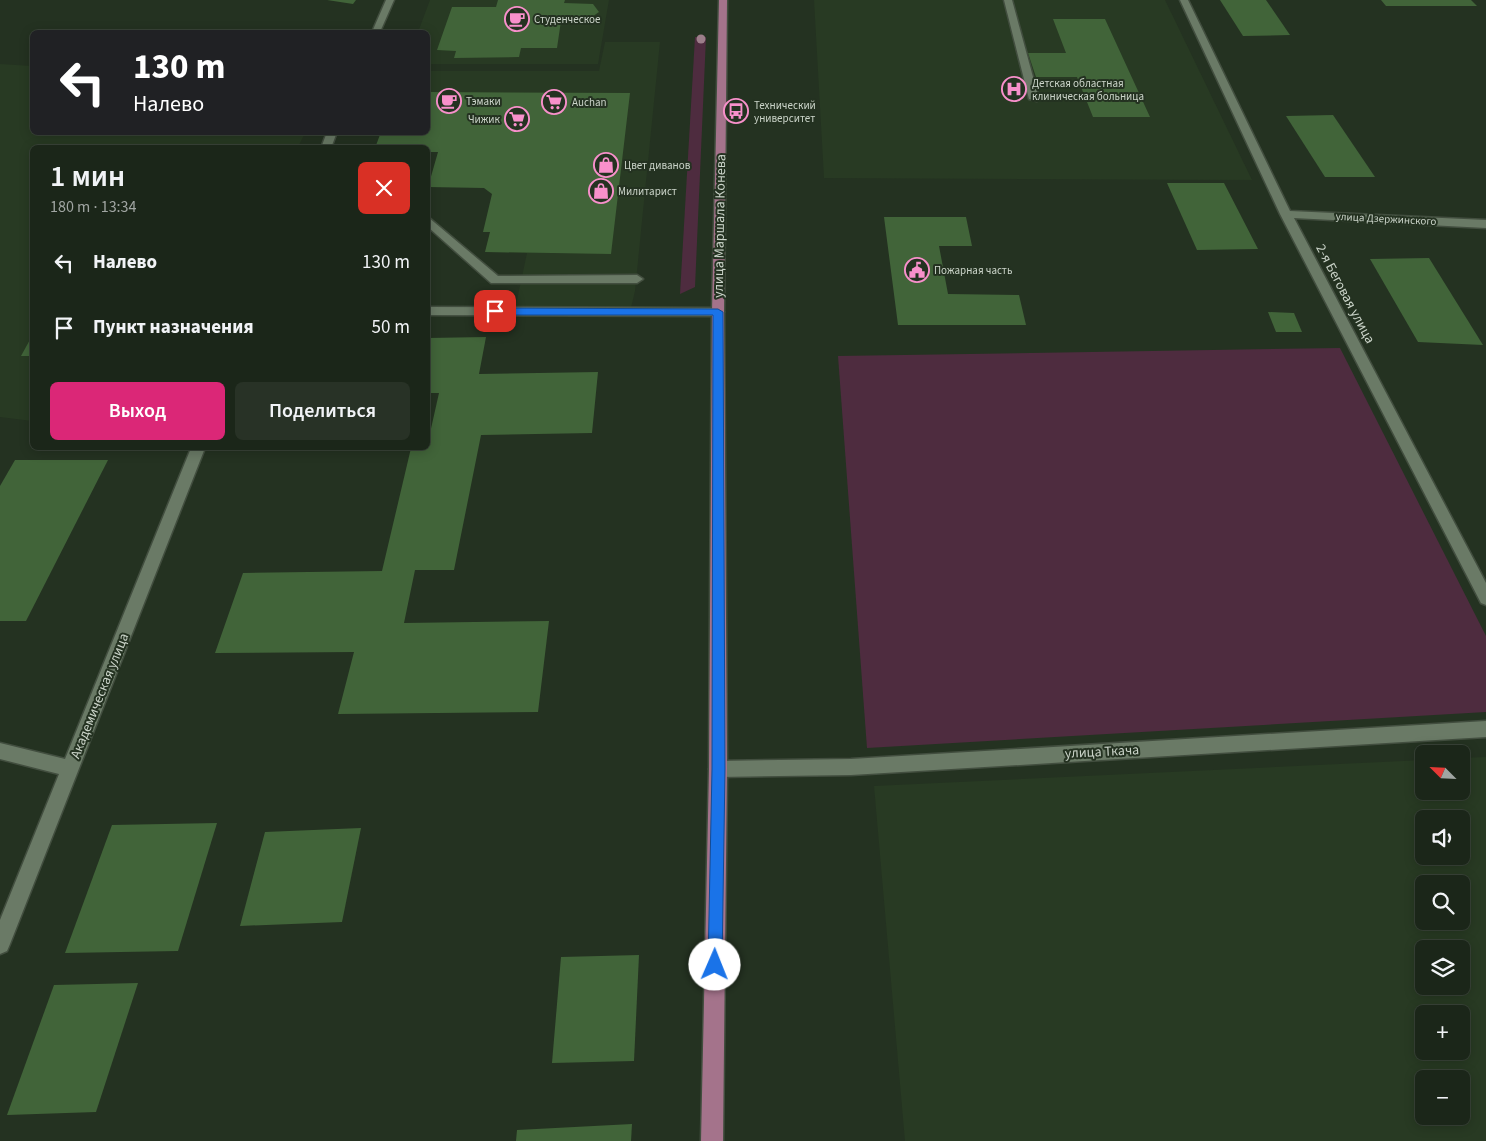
<!DOCTYPE html>
<html lang="ru">
<head>
<meta charset="utf-8">
<style>
  body { margin:0; font-family:"Source Sans 3",sans-serif; background:#283226; color:#f1f3f6; height:100vh; display:flex; flex-direction:column; font-size:19px; white-space:nowrap }
  * { box-sizing:border-box; margin:0 }
  p { font-size:16px; color:#a0a5a2 }
  .icon { flex:none; width:28px; height:28px; fill:none; stroke:currentColor; stroke-width:2; stroke-linecap:round; stroke-linejoin:round }
  .map { position:relative; flex:1; overflow:hidden }
  .sheet { position:absolute; left:30px; top:145px; width:400px; height:305px; display:flex; flex-direction:column; background:#1b2619; border-radius:8px; box-shadow:0 2px 12px #0003,0 0 0 1px #394338 }
  .sheet>* { flex:none }
  .top-card { position:absolute; left:30px; top:30px; width:400px; height:105px; border-radius:8px; box-shadow:0 2px 12px #0003,0 0 0 1px #394338; background:#202124; color:#fff; overflow:hidden }
  .needle { width:32px; rotate:294deg }
  .fabs { position:absolute; left:1415px; top:745px; display:grid; gap:10px }
  .fabs a { display:grid; place-items:center; width:55px; height:55px; border-radius:8px; background:#1b2619; box-shadow:0 2px 12px #0003,0 0 0 1px #394338; font-size:25px }
  .pin { position:absolute; display:grid; place-items:center; width:42px; height:42px; color:#fff; margin:-21px; border-radius:10px; box-shadow:0 2px 8px #0006 }
  .me { position:absolute; width:55px; margin:-28px; rotate:1deg; stroke-linejoin:round; filter:drop-shadow(0 0 4px #0008) }
  .turn { display:flex; align-items:center; gap:18px; height:105px; padding:0 20px; font-size:22px }
  .turn .icon { width:65px; height:65px; stroke-width:2.5 }
  .turn b { display:block; font-size:35px; line-height:42px }
  .round { display:grid; place-items:center; flex:none; width:52px; height:52px; border-radius:8px; background:#283226 }
  .overview { display:flex; align-items:center; justify-content:space-between; height:85px; padding:0 20px }
  h1 { font-size:30px; font-weight:600; line-height:38px }
  .primary-button { display:flex; gap:10px; margin-top:auto; padding:10px 20px }
  .primary-button a { flex:1; height:58px; border-radius:8px; background:#db2777; color:#fff; font-size:20px; font-weight:600; line-height:58px; text-align:center }
  .primary-button a+a { background:#283226; color:#f1f3f6 }
  ul { padding:0; list-style:none }
  li { display:flex; align-items:center; gap:15px; height:65px; padding:0 20px }
  li div { flex:1 }
  li b { display:block; font-size:19px }
  li em { font-style:normal }
  .map>svg:first-child { display:block }
  .built { fill:#283a23; fill-rule:evenodd }
  .green { fill:#4e2c3f }
  .building { fill:#416439 }
  .lines { fill:none; stroke-linecap:round; stroke-linejoin:round }
  .lane-casing { stroke:#424e3f; stroke-width:3 }
  .street-casing { stroke:#424e3f; stroke-width:3 }
  .primary-casing { stroke:#424e3f; stroke-width:3 }
  .lane { fill:#6a7a66; fill-rule:evenodd }
  .street { fill:#6a7a66; fill-rule:evenodd }
  .primary { fill:#a4738b; fill-rule:evenodd }
  .tree { fill:#9c7e8a }
  .route { fill:#1a73e8; stroke:#114b97 }
  .labels { text-anchor:middle; dominant-baseline:central; stroke-width:4; stroke-linejoin:round; paint-order:stroke }
  .far-poi-label { font-size:11px; fill:#cbd4c9; stroke:#243221; text-anchor:start }
  .far-street-label { font-size:11px; fill:#cbd4c9; stroke:#243221 }
  .street-label { font-size:14px; fill:#cbd4c9; stroke:#243221 }
</style>
</head>
<body>
<div class="map">
<svg width="1486" height="1141" viewBox="0 0 1486 1141">
  <rect width="100%" height="100%" fill="#243221"/>
  <g class="built">
    <polygon points="430,0 609,0 598,64 428,64 428,32 418,32"/>
    <polygon points="814,0 1165,0 1252,180 824,178"/>
    <polygon points="605,42 660,42 635,291 630,312 512,311 517,300 527,253 485,252 490,232 573,233 470,93 428,92 428,71 599,71"/>
    <polygon points="0,64 32,66 32,132 305,133 298,147 32,148 32,421 0,417"/>
    <path d="M1486 757V1141H905L874 786 1424 760V791H1461V758ZM1424 819H1461V856H1424ZM1424 884H1461V921H1424ZM1424 949H1461V986H1424ZM1424 1014H1461V1051H1424ZM1424 1079H1461V1116H1424Z"/>
  </g>
  <g class="green">
    <polygon points="695,37 706,37 695,287 680,294"/>
    <polygon points="1340,348 1486,636 1486,712 867,748 838,356"/>
  </g>
  <g class="building">
    <polygon points="327,0 356,0 353,4"/>
    <polygon points="498,0 565,0 564,3 593,4 599,12 586,21 561,21 557,48 521,48 519,57 454,58 456,51 437,50 452,7 496,7"/>
    <polygon points="1220,0 1266,0 1290,35 1243,36"/>
    <polygon points="1381,0 1471,0 1477,6 1386,6"/>
    <polygon points="1053,19 1105,19 1150,117 1093,117 1077,77 1036,77 1028,53 1066,53"/>
    <polygon points="428,92 630,93 611,254 485,252 490,232 483,232 492,194 484,188 428,187 438,152 428,152 428,148 375,148 381,132 428,132"/>
    <polygon points="1333,115 1375,177 1325,177 1286,116"/>
    <polygon points="1167,183 1224,183 1258,249 1197,250"/>
    <polygon points="884,217 966,217 972,246 939,246 948,294 1019,295 1026,325 898,325"/>
    <polygon points="1429,258 1483,345 1418,342 1370,259"/>
    <polygon points="1268,312 1294,313 1302,332 1276,332"/>
    <polygon points="32,336 32,356 21,356"/>
    <polygon points="486,337 479,374 598,372 592,433 481,435 454,570 415,570 404,623 549,621 538,712 338,714 354,652 215,653 243,573 382,571 411,448 428,448 428,433 430,433 439,393 428,393 428,338"/>
    <polygon points="15,460 108,460 26,621 0,621 0,486"/>
    <polygon points="217,823 178,951 65,953 112,825"/>
    <polygon points="361,828 342,922 240,926 265,832"/>
    <polygon points="639,955 634,1061 552,1063 561,957"/>
    <polygon points="138,983 96,1112 7,1115 54,985"/>
    <polygon points="632,1124 631,1141 516,1141 517,1130"/>
  </g>
  <g class="lines">
    <defs>
      <g id="lane">
        <polygon points="1004,0 1012,0 1039,99 1037,101 1029,99"/>
        <polygon points="428,217 498,276 637,275 643,279 637,283 491,283 428,227"/>
        <polygon points="428,307 718,308 724,312 718,316 428,315"/>
      </g>
      <g id="street">
        <polygon points="386,0 394,0 380,32 372,32"/>
        <polygon points="1180,0 1188,0 1290,211 1486,220 1486,228 1294,218 1486,583 1486,605 1481,603 1280,214"/>
        <polygon points="327,132 337,132 331,148 321,148"/>
        <polygon points="191,448 205,448 10,944 7,951 0,954 0,920 59,774 0,759 0,743 65,759"/>
        <polygon points="1486,721 1486,737 851,775 718,777 712,775 709,769 712,763 718,761 851,759"/>
      </g>
      <polygon id="primary" points="719,0 727,0 724,312 727,769 723,1141 701,1141 709,769 712,312"/>
    </defs>
    <use href="#lane" class="lane-casing"/>
    <use href="#street" class="street-casing"/>
    <use href="#primary" class="primary-casing"/>
    <use href="#lane" class="lane"/>
    <use href="#street" class="street"/>
    <use href="#primary" class="primary"/>
  </g>
  <circle class="tree" cx="701" cy="39" r="4.5"/>
  <polygon class="route" points="495,308 718,309 723,312 725,769 722,965 720,970 715,972 710,970 708,965 712,769 713,315 495,315 491,311"/>
  <defs>
    <symbol id="cafe-ring" viewBox="-11 -11 22 22"><circle r="9.5" fill="#243221" stroke="#f890cb" stroke-width="1.5"/><path d="M-5.5-4.5H6V0H3Q3 3.5 0 3.5H-2.5Q-5.5 3.5-5.5 0ZM3-3.2v2h1.7v-2ZM-6 4.5H4V6H-6Z" fill="#f890cb"/></symbol>
    <symbol id="hospital-ring" viewBox="-11 -11 22 22"><circle r="9.5" fill="#243221" stroke="#f890cb" stroke-width="1.5"/><path d="M-5-5h3v3.5h4V-5h3V5h-3V1.5h-4V5h-3Z" fill="#f890cb"/></symbol>
    <symbol id="supermarket-ring" viewBox="-11 -11 22 22"><circle r="9.5" fill="#243221" stroke="#f890cb" stroke-width="1.5"/><path d="M-6-5.5h2.5l.6 2H6L4.5 2H-2.5L-4.4-4H-6ZM-1.5 3.2a1.3 1.3 0 1 0 .1 0ZM3 3.2a1.3 1.3 0 1 0 .1 0Z" fill="#f890cb"/></symbol>
    <symbol id="bus-ring" viewBox="-11 -11 22 22"><circle r="9.5" fill="#243221" stroke="#f890cb" stroke-width="1.5"/><path d="M-5-6H5V4H4V6H2V4H-2V6H-4V4H-5ZM-3.5-4V0h7V-4ZM-3.5 1.2v1.5H-2V1.2ZM2 1.2v1.5H3.5V1.2Z" fill="#f890cb"/></symbol>
    <symbol id="shop-ring" viewBox="-11 -11 22 22"><circle r="9.5" fill="#243221" stroke="#f890cb" stroke-width="1.5"/><path d="M-5-2.5h2.3a2.7 3.5 0 0 1 5.4 0H5L5.5 6h-11ZM-1.5-2.5h3a1.5 2.3 0 0 0-3 0Z" fill="#f890cb"/></symbol>
    <symbol id="civic-ring" viewBox="-11 -11 22 22"><circle r="9.5" fill="#243221" stroke="#f890cb" stroke-width="1.5"/><path d="M-.6-6.5H3V-4.5H.6V-3L4-1V1h2V6H-6V1h2V-1L-.6-3ZM-1.2 2.5V6h2.4V2.5Z" fill="#f890cb"/></symbol>
  </defs>
  <g fill-rule="evenodd">
    <use href="#cafe-ring" x="503" y="5" width="28" height="28"/>
    <use href="#hospital-ring" x="1000" y="75" width="28" height="28"/>
    <use href="#cafe-ring" x="435" y="87" width="28" height="28"/>
    <use href="#supermarket-ring" x="540" y="88" width="28" height="28"/>
    <use href="#bus-ring" x="722" y="97" width="28" height="28"/>
    <use href="#supermarket-ring" x="503" y="105" width="28" height="28"/>
    <use href="#shop-ring" x="592" y="151" width="28" height="28"/>
    <use href="#shop-ring" x="587" y="177" width="28" height="28"/>
    <use href="#civic-ring" x="903" y="256" width="28" height="28"/>
  </g>
  <g class="labels">
    <g class="far-poi-label">
      <text x="534" y="19">Студенческое</text>
      <text x="1032" y="83">Детская областная<tspan x="1032" dy="13">клиническая больница</tspan></text>
      <text x="466" y="101">Тэмаки</text>
      <text x="572" y="102">Auchan</text>
      <text x="754" y="105">Технический<tspan x="754" dy="13">университет</tspan></text>
      <text x="500" y="119" text-anchor="end">Чижик</text>
      <text x="624" y="165">Цвет диванов</text>
      <text x="618" y="191">Милитарист</text>
      <text x="934" y="270">Пожарная часть</text>
    </g>
    <g class="far-street-label">
      <text transform="translate(1386 219) rotate(3)">улица Дзержинского</text>
    </g>
    <g class="street-label">
      <text transform="translate(720 226) rotate(-89)">улица Маршала Конева</text>
      <text transform="translate(1345 294) rotate(62)">2-я Беговая улица</text>
      <text transform="translate(100 696) rotate(-68)">Академическая улица</text>
      <text transform="translate(1102 752) rotate(-3)">улица Ткача</text>
    </g>
  </g>
</svg>
<div class="fabs">
<a><svg class="needle" viewBox="-14 -14 28 28"><path d="M0-13l5 13h-10z" fill="#e53935"/><path d="M0 13l5-13h-10z" fill="#a0a5a2"/></svg></a>
<a><svg class="icon" aria-label="sound" viewBox="0 0 24 24"><path d="M4 9h4l5-4v14l-5-4H4zM17 9q2 3 0 6"/></svg></a>
<a><svg class="icon" aria-label="search" viewBox="0 0 24 24"><circle cx="10" cy="10" r="6"/><path d="M15 15l6 6"/></svg></a>
<a><svg class="icon" aria-label="layers" viewBox="0 0 24 24"><path d="M12 4l9 5-9 5-9-5zM3 14l9 5 9-5"/></svg></a>
<a>+</a>
<a>−</a>
</div>
<div class="pin" style="left:495px;top:311px;background:#d93025"><svg class="icon" aria-label="arrive" viewBox="0 0 24 24"><path d="M6 21V4h12l-3 4 3 4H6"/></svg></div>
<svg class="me" style="left:715px;top:965px" viewBox="-20 -20 40 40"><circle r="19" fill="#fff"/><path d="M0-13L10 11 0 6-10 11z" fill="#1a73e8"/></svg>
<div class="top-card">
<div class="turn"><svg class="icon" aria-label="left" viewBox="0 0 24 24"><path d="M17 20v-9H6M10 6l-5 5 5 5"/></svg><div><b>130 m</b>Налево</div></div>
</div>
<section class="sheet">
<div class="overview"><div><h1>1 мин</h1><p>180 m · 13:34</p></div><a class="round" style="background:#d93025;color:#fff"><svg class="icon" aria-label="close" viewBox="0 0 24 24"><path d="M6 6l12 12M18 6L6 18"/></svg></a></div>
<ul>
<li><svg class="icon" aria-label="left" viewBox="0 0 24 24"><path d="M17 20v-9H6M10 6l-5 5 5 5"/></svg><div><b>Налево</b></div><em>130 m</em></li>
<li><svg class="icon" aria-label="arrive" viewBox="0 0 24 24"><path d="M6 21V4h12l-3 4 3 4H6"/></svg><div><b>Пункт назначения</b></div><em>50 m</em></li>
</ul>
<div class="primary-button"><a>Выход</a><a>Поделиться</a></div>
</section>
</div>
</body>
</html>
